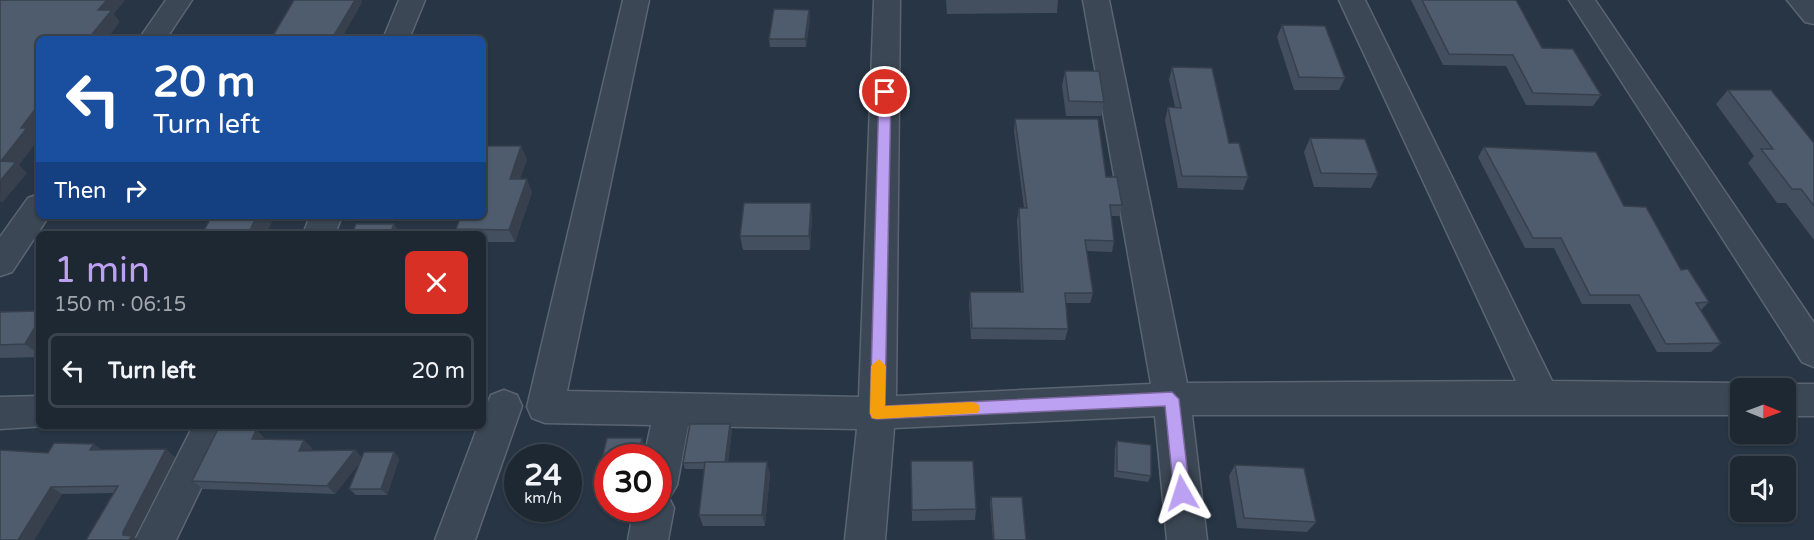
<!DOCTYPE html>
<html lang="en">
<head>
<meta charset="utf-8">
<style>
  body { margin:0; font-family:"Varela Round",sans-serif; background:#25303b; color:#f1f3f6; height:100vh; display:flex; flex-direction:column; font-size:22px; white-space:nowrap }
  * { box-sizing:border-box; margin:0 }
  p { font-size:20px; color:#a0a6ac }
  .icon { flex:none; width:33px; height:33px; fill:none; stroke:currentColor; stroke-width:2; stroke-linecap:round; stroke-linejoin:round }
  .map { position:relative; flex:1; overflow:hidden }
  .panel { position:absolute; left:36px; top:231px; width:450px; height:198px; display:flex; flex-direction:column; background:#1d2833; border-radius:9px; box-shadow:0 2px 4px #0004,0 0 0 2px #3b444e }
  .panel>* { flex:none }
  .guide { position:absolute; left:36px; top:36px; width:450px; height:183px; border-radius:9px; box-shadow:0 2px 4px #0004,0 0 0 2px #3b444e; background:#1a4fa0; color:#fff; overflow:hidden }
  .needle { width:39px; rotate:91deg }
  .tools { position:absolute; left:1730px; top:378px; display:grid; gap:12px }
  .tools a { display:grid; place-items:center; width:66px; height:66px; border-radius:9px; background:#1d2833; box-shadow:0 2px 4px #0004,0 0 0 2px #3b444e; font-size:30px }
  .speed { position:absolute; left:504px; top:444px; display:flex; gap:12px; font-size:30px; font-weight:700; text-align:center }
  .speed>* { display:grid; place-content:center; width:78px; height:78px; border-radius:50%; background:#1d2833; box-shadow:0 2px 4px #0004,0 0 0 2px #3b444e; line-height:1 }
  .speed small { font-size:15px; font-weight:400 }
  .speed .limit { border:9px solid #d22; background:#fff; color:#111 }
  .pin { position:absolute; display:grid; place-items:center; width:51px; height:51px; color:#fff; margin:-26px; border:3px solid #fff; border-radius:50%; box-shadow:0 2px 6px #0007 }
  .me { position:absolute; width:66px; margin:-33px; rotate:354deg; stroke-linejoin:round; filter:drop-shadow(0 0 4px #0008) }
  .turn { display:flex; align-items:center; gap:21px; height:126px; padding:0 18px; font-size:27px }
  .turn .icon { width:78px; height:78px; stroke-width:2.5 }
  .turn b { display:block; font-size:42px; line-height:51px }
  .then { display:flex; align-items:center; height:57px; padding:0 18px; background:#0003; gap:12px; font-size:22px }
  .round { display:grid; place-items:center; flex:none; width:63px; height:63px; border-radius:9px; background:#25303b }
  .summary { display:flex; align-items:center; justify-content:space-between; height:102px; padding:0 18px }
  h1 { font-size:36px; font-weight:600; line-height:45px; color:#bca0f2 }
  ul { padding:0; list-style:none }
  li { display:flex; align-items:center; gap:18px; height:75px; margin:0 12px 9px; padding:0 6px; border:3px solid #3b444e; border-radius:9px }
  li div { flex:1 }
  li b { display:block; font-size:22px }
  li em { font-style:normal }
  .map>svg:first-child { display:block }
  .lines { fill:none; stroke-linecap:round; stroke-linejoin:round }
  .minor-casing { stroke:#5a6571; stroke-width:3 }
  .minor { fill:#3b4754; fill-rule:evenodd }
  .wall { fill:#434f5e }
  .shaded-wall { fill:#37404c }
  .building { fill:#4e5c6d; stroke:#37404c; stroke-width:1.5 }
  .route { fill:#bca0f2; stroke:#7a689d; stroke-width:1.5 }
  .slow { fill:#f59e0b }
</style>
</head>
<body>
<div class="map">
<svg width="1814" height="540" viewBox="0 0 1814 540">
  <rect width="100%" height="100%" fill="#273544"/>
  <g class="lines">
    <defs>
      <g id="minor">
        <polygon points="166,0 192,0 166,39 139,39"/>
        <polygon points="399,0 425,0 409,39 383,39"/>
        <polygon points="623,0 649,0 567,391 859,397 874,0 900,0 896,396 1151,384 1083,0 1109,0 1187,383 1516,381 1339,0 1365,0 1552,381 1740,383 1753,388 1740,388 1740,415 1192,415 1207,540 1167,540 1155,416 894,428 885,540 845,540 857,429 688,426 677,485 669,498 674,508 668,540 628,540 634,508 658,508 658,458 644,458 651,425 545,423 532,418 527,407"/>
        <polygon points="1569,0 1595,0 1814,323 1814,367 1802,362"/>
        <polygon points="1787,0 1814,0 1814,24 1805,22"/>
        <polygon points="39,194 39,216 49,216 12,272 0,276 0,237 28,198"/>
        <polygon points="310,216 342,216 335,234 303,234"/>
        <polygon points="1785,384 1814,384 1814,416 1785,416 1785,388 1773,388"/>
        <polygon points="504,390 517,395 522,406 475,540 435,540 478,426 483,426 483,413 491,395"/>
        <polygon points="39,396 39,426 45,426 0,429 0,397"/>
        <polygon points="193,426 231,426 176,540 135,540"/>
      </g>
    </defs>
    <use href="#minor" class="minor-casing"/>
    <use href="#minor" class="minor"/>
  </g>
  <g class="wall">
    <polygon points="294,0 361,0 362,2 341,39 271,39"/>
    <polygon points="946,0 1058,0 1057,13 947,14"/>
    <polygon points="1411,0 1516,0 1542,48 1601,95 1593,106 1526,105 1506,66 1443,65"/>
    <polygon points="809,10 810,18 806,47 770,47 769,39"/>
    <polygon points="1282,25 1345,78 1339,90 1294,90 1277,37"/>
    <polygon points="1172,67 1229,143 1248,177 1243,190 1178,188 1165,120 1168,107 1175,107 1169,80"/>
    <polygon points="1065,71 1104,102 1101,116 1066,116 1062,86"/>
    <polygon points="1728,90 1814,143 1814,240 1786,203 1777,203 1748,163 1754,156 1716,104"/>
    <polygon points="1015,119 1106,177 1122,205 1119,216 1111,216 1114,241 1112,252 1086,251 1093,293 1090,303 1066,303 1068,329 1065,340 971,339 969,303 970,292 1021,292 1017,220 1019,208 1024,208 1014,131"/>
    <polygon points="1310,138 1378,174 1371,188 1314,187 1304,152"/>
    <polygon points="1484,147 1624,206 1709,302 1701,310 1721,343 1711,352 1657,352 1630,304 1582,304 1554,248 1525,248 1478,157"/>
    <polygon points="527,159 520,179 532,192 515,242 483,242 483,234 459,234 456,229"/>
    <polygon points="812,216 810,250 743,250 740,236"/>
    <polygon points="39,311 39,357 0,358 0,312"/>
    <polygon points="730,424 732,431 728,462 770,473 765,526 703,526 699,515 704,469 685,469 683,463"/>
    <polygon points="256,430 265,439 312,448 311,451 355,450 362,458 394,452 399,459 387,495 356,495 349,489 360,462 335,494 203,489 192,481"/>
    <polygon points="607,438 642,438 644,445 643,454 645,454 647,458 608,458 608,482 602,482 598,476"/>
    <polygon points="1117,441 1151,476 1148,482 1114,477 1115,448"/>
    <polygon points="102,450 175,457 134,537 86,540 113,493 62,494 34,540 0,540 48,453"/>
    <polygon points="911,461 976,509 975,520 912,521"/>
    <polygon points="1235,465 1316,522 1307,532 1237,528 1229,476"/>
    <polygon points="991,497 1026,540 993,540 990,503"/>
  </g>
  <g class="shaded-wall">
    <polygon points="107,0 125,0 114,14 120,22 107,39 88,39 98,10"/>
    <polygon points="355,0 361,0 362,2 341,39 334,39 333,37"/>
    <polygon points="809,10 810,18 806,47 805,39"/>
    <polygon points="39,104 39,130 34,136 38,140 19,165 27,173 2,203 0,201 1,161 21,128"/>
    <polygon points="521,146 527,159 516,192 510,179"/>
    <polygon points="527,179 532,192 515,242 509,230"/>
    <polygon points="811,203 812,216 810,250 809,236"/>
    <polygon points="257,216 270,216 273,220 266,234 248,234"/>
    <polygon points="394,224 399,231 398,234 390,234"/>
    <polygon points="39,320 39,354 25,344"/>
    <polygon points="730,424 732,431 727,469 725,463"/>
    <polygon points="256,430 265,439 252,439"/>
    <polygon points="642,438 644,445 643,458 639,453"/>
    <polygon points="304,440 312,448 308,459 299,451"/>
    <polygon points="94,444 104,452 90,450"/>
    <polygon points="166,449 175,457 134,537 139,540 129,540 123,535 123,532"/>
    <polygon points="355,450 363,459 335,494 327,486"/>
    <polygon points="394,452 399,459 387,495 381,489"/>
    <polygon points="767,462 770,473 765,526 762,515"/>
    <polygon points="51,487 62,494 34,540 18,540"/>
  </g>
  <g class="building">
    <polygon points="0,0 107,0 98,10 112,10 88,39 39,39 39,104 21,128 27,128 1,161 16,162 0,181"/>
    <polygon points="294,0 355,0 333,37 308,37 307,39 271,39"/>
    <polygon points="1422,0 1516,0 1542,48 1573,49 1601,95 1533,93 1513,55 1449,54"/>
    <polygon points="774,9 809,10 805,39 769,39"/>
    <polygon points="1282,25 1325,26 1345,78 1299,77"/>
    <polygon points="1172,67 1212,68 1229,143 1239,143 1248,177 1182,176 1168,107 1181,108"/>
    <polygon points="1065,71 1099,71 1104,102 1069,101"/>
    <polygon points="1728,90 1771,90 1814,143 1814,206 1801,189 1792,189 1761,149 1773,149"/>
    <polygon points="1015,119 1098,119 1106,177 1117,177 1122,205 1110,205 1114,241 1085,240 1093,293 1065,293 1068,329 972,328 970,292 1023,292 1019,208 1027,208"/>
    <polygon points="1310,138 1365,139 1378,174 1321,173"/>
    <polygon points="483,146 521,146 510,179 527,179 509,230 456,229 461,216 483,216"/>
    <polygon points="1484,147 1596,152 1624,206 1646,207 1681,270 1688,269 1709,302 1696,303 1721,343 1666,344 1639,295 1590,295 1561,238 1533,238"/>
    <polygon points="744,203 811,203 809,236 740,236"/>
    <polygon points="212,216 257,216 248,234 202,234"/>
    <polygon points="356,224 394,224 390,234 352,234"/>
    <polygon points="39,311 39,320 25,344 0,345 0,312"/>
    <polygon points="690,424 730,424 725,462 683,463"/>
    <polygon points="218,429 256,430 252,439 304,440 299,451 355,450 327,486 192,481"/>
    <polygon points="607,438 642,438 639,453 645,454 645,458 608,458 608,476 598,476"/>
    <polygon points="1117,441 1151,445 1151,476 1117,471"/>
    <polygon points="54,443 94,444 90,450 166,449 123,532 123,535 132,536 129,540 86,540 118,486 51,487 18,540 0,540 0,450 48,453"/>
    <polygon points="364,452 394,452 381,489 349,489"/>
    <polygon points="911,461 973,461 976,509 912,510"/>
    <polygon points="705,462 767,462 762,515 699,515"/>
    <polygon points="1235,465 1304,468 1316,522 1244,518"/>
    <polygon points="991,497 1022,497 1026,540 994,540"/>
  </g>
  <polygon class="route" points="885,88 891,92 885,406 1172,392 1179,399 1190,493 1188,498 1182,500 1176,498 1174,493 1165,406 877,419 872,418 870,413 879,92"/>
  <polygon class="slow" points="879,359 886,366 885,406 972,402 978,404 980,408 978,413 877,419 872,418 870,413 871,366"/>
</svg>
<div class="tools">
<a><svg class="needle" viewBox="-14 -14 28 28"><path d="M0-13l5 13h-10z" fill="#e53935"/><path d="M0 13l5-13h-10z" fill="#a0a6ac"/></svg></a>
<a><svg class="icon" aria-label="sound" viewBox="0 0 24 24"><path d="M4 9h4l5-4v14l-5-4H4zM17 9q2 3 0 6"/></svg></a>
</div>
<div class="speed"><div>24<small>km/h</small></div><div class="limit">30</div></div>
<div class="pin" style="left:885px;top:92px;background:#d93025"><svg class="icon" aria-label="arrive" viewBox="0 0 24 24"><path d="M6 21V4h12l-3 4 3 4H6"/></svg></div>
<svg class="me" style="left:1182px;top:493px" viewBox="-20 -20 40 40"><path d="M0-17L14 15 0 8-14 15z" fill="#bca0f2" stroke="#fff" stroke-width="4"/></svg>
<div class="guide">
<div class="turn"><svg class="icon" aria-label="left" viewBox="0 0 24 24"><path d="M17 20v-9H6M10 6l-5 5 5 5"/></svg><div><b>20 m</b>Turn left</div></div>
<div class="then">Then<svg class="icon" aria-label="right" viewBox="0 0 24 24"><path d="M7 20v-9h11M14 6l5 5-5 5"/></svg></div>
</div>
<section class="panel">
<div class="summary"><div><h1>1 min</h1><p>150 m · 06:15</p></div><a class="round" style="background:#d93025;color:#fff"><svg class="icon" aria-label="close" viewBox="0 0 24 24"><path d="M6 6l12 12M18 6L6 18"/></svg></a></div>
<ul>
<li><svg class="icon" aria-label="left" viewBox="0 0 24 24"><path d="M17 20v-9H6M10 6l-5 5 5 5"/></svg><div><b>Turn left</b></div><em>20 m</em></li>
</ul>
</section>
</div>
</body>
</html>
